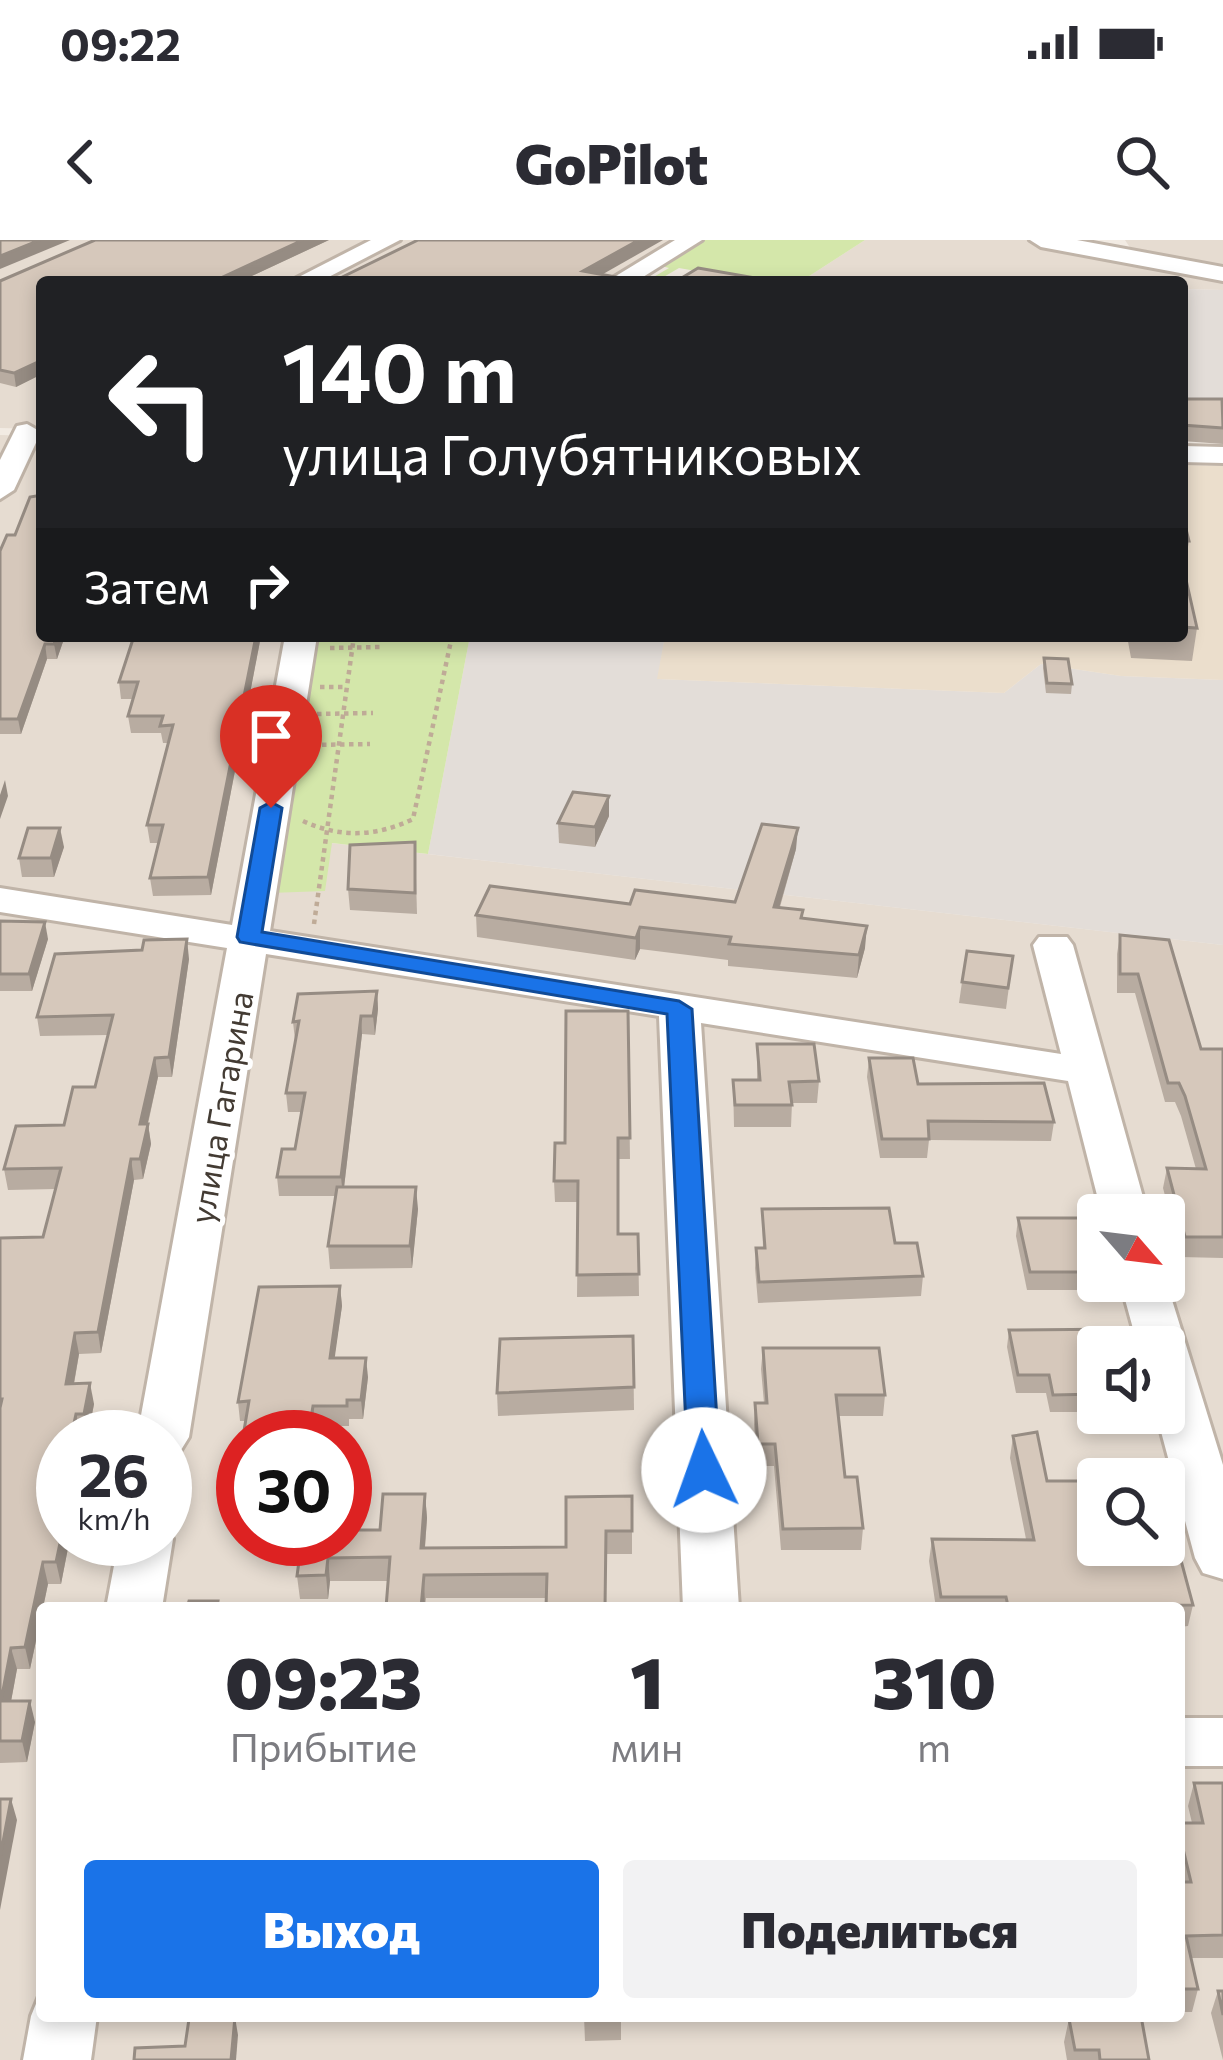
<!DOCTYPE html>
<html lang="ru">
<head>
<meta charset="utf-8">
<style>
  body { margin:0; font-family:Commissioner,sans-serif; background:#f2f2f3; color:#2b2b33; height:100vh; display:flex; flex-direction:column; font-size:45px; white-space:nowrap }
  * { box-sizing:border-box; margin:0 }
  p { font-size:39px; color:#7c7c81 }
  .icon { flex:none; width:66px; height:66px; fill:none; stroke:currentColor; stroke-width:2; stroke-linecap:round; stroke-linejoin:round }
  .map { position:relative; flex:1; overflow:hidden }
  .sheet { position:absolute; left:36px; top:1362px; width:1149px; height:420px; display:flex; flex-direction:column; background:#fff; border-radius:12px; box-shadow:0 6px 18px #0003 }
  .sheet>* { flex:none }
  .top-card { position:absolute; left:36px; top:36px; width:1152px; height:366px; border-radius:12px; box-shadow:0 6px 18px #0003; background:#202124; color:#fff; overflow:hidden }
  .needle { width:78px; rotate:118deg }
  .fabs { position:absolute; left:1077px; top:954px; display:grid; gap:24px }
  .fabs a { display:grid; place-items:center; width:108px; height:108px; border-radius:12px; background:#fff; box-shadow:0 6px 18px #0003; font-size:60px }
  .speed { position:absolute; left:36px; top:1170px; display:flex; gap:24px; font-size:60px; font-weight:700; text-align:center }
  .speed>* { display:grid; place-content:center; width:156px; height:156px; border-radius:50%; background:#fff; box-shadow:0 6px 18px #0003; line-height:1 }
  .speed small { font-size:30px; font-weight:400 }
  .speed .limit { border:18px solid #d22; background:#fff; color:#111 }
  .pin { position:absolute; display:grid; place-items:center; width:102px; height:102px; color:#fff; margin:-123px -51px; border-radius:50% 50% 50% 0; rotate:-45deg; box-shadow:0 0 12px #0007 }
  .pin .icon { rotate:45deg }
  .me { position:absolute; width:132px; margin:-66px; rotate:357deg; stroke-linejoin:round; filter:drop-shadow(0 0 9px #0008) }
  .turn { display:flex; align-items:center; gap:42px; height:252px; padding:0 48px; font-size:54px }
  .turn .icon { width:156px; height:156px; stroke-width:2.5 }
  .turn b { display:block; font-size:84px; line-height:102px }
  .then { display:flex; align-items:center; height:114px; padding:0 48px; background:#0003; gap:24px; font-size:45px }
  .eta { display:flex; justify-content:space-evenly; align-items:center; height:204px; text-align:center }
  .eta b { font-size:72px; font-weight:800; line-height:84px }
  .action { display:flex; gap:24px; margin-top:auto; padding:24px 48px }
  .action a { flex:1; height:138px; border-radius:12px; background:#1a73e8; color:#fff; font-size:48px; font-weight:800; line-height:138px; text-align:center }
  .action a+a { background:#f2f2f3; color:#2b2b33 }
  .status { display:flex; justify-content:space-between; align-items:center; height:84px; padding:0 60px; background:#fff; direction:ltr }
  .status svg { height:33px; fill:currentColor }
  header { display:flex; justify-content:space-between; align-items:center; height:156px; padding:0 48px; background:#fff; font-size:54px; font-weight:800 }
  .map>svg:first-child { display:block }
  .residential { fill:#e6dcd1; fill-rule:evenodd }
  .industrial { fill:#e3ddd8 }
  .education { fill:#ebdecc }
  .green { fill:#d4e7aa }
  .lines { fill:none; stroke-linecap:round; stroke-linejoin:round }
  .minor-casing { stroke:#c0b4a8; stroke-width:6 }
  .path { stroke:#bfab97; stroke-width:4.5; stroke-dasharray:4.5 4.5; stroke-linecap:butt }
  .minor { fill:#fff; fill-rule:evenodd }
  .wall { fill:#b8aca1 }
  .shaded-wall { fill:#968c83 }
  .building { fill:#d6c8bb; stroke:#968c83; stroke-width:3 }
  .route { fill:#1a73e8; stroke:#114b97; stroke-width:3 }
  .labels { text-anchor:middle; dominant-baseline:central; stroke-width:10; stroke-linejoin:round; paint-order:stroke }
  .street-label { font-size:33px; fill:#433b33; stroke:#fff }
</style>
</head>
<body>
<div class="status"><b>09:22</b><svg viewBox="0 0 49 12"><path d="M0 12V9h3v3zM5 12V6h3v6zM10 12V3h3v9zM15 12V0h3v12zM26 1h20v11H26zM47 4h2v5h-2z"/></svg></div>
<header><svg class="icon" aria-label="back" viewBox="0 0 24 24"><path d="M15 5l-7 7 7 7"/></svg>GoPilot<svg class="icon" aria-label="search" viewBox="0 0 24 24"><circle cx="10" cy="10" r="6"/><path d="M15 15l6 6"/></svg></header>
<div class="map">
<svg width="1223" height="1820" viewBox="0 0 1223 1820">
  <rect width="100%" height="100%" fill="#f2ebe3"/>
  <g class="residential">
    <polygon points="0,0 684,0 611,42 42,42 42,189 0,188"/>
    <polygon points="865,0 1083,0 1131,9 1125,0 1223,0 1223,50 1182,49 1182,42 800,42"/>
    <path d="M0 195 42 196V396H313L331 603 1223 705V1820H0ZM1098 975H1164V1041H1098ZM1098 1107H1164V1173H1098ZM63 1197H165V1299H63ZM243 1197H345V1299H243ZM1098 1239H1164V1305H1098ZM42 1368H1179V1776H42Z"/>
  </g>
  <g class="industrial">
    <polygon points="1182,49 1223,50 1223,169 1182,167"/>
    <polygon points="470,396 665,396 658,439 1004,453 1041,424 1121,436 1223,440 1223,705 428,614"/>
  </g>
  <polygon class="education" points="1182,225 1223,226 1223,440 1121,436 1041,424 1004,453 657,439 665,396 1182,396"/>
  <g class="green">
    <polygon points="700,0 865,0 800,42 758,42 679,28 655,42 645,42 669,28 657,25"/>
    <polygon points="313,396 470,396 428,614 332,603 325,651 270,653"/>
  </g>
  <g class="lines">
    <defs>
      <g id="minor">
        <polygon points="371,0 400,0 319,42 289,42"/>
        <polygon points="675,0 702,0 635,42 606,42"/>
        <polygon points="1030,0 1077,0 1223,27 1223,41 1041,7"/>
        <polygon points="27,184 41,192 14,250 0,259 0,220 17,186"/>
        <polygon points="1182,206 1223,207 1223,223 1182,222"/>
        <polygon points="285,396 317,396 270,691 1061,814 1033,705 1039,697 1067,697 1073,705 1148,975 1102,975 1068,841 701,783 739,1368 683,1368 659,776 266,714 189,1197 181,1210 165,1215 165,1197 137,1197 227,708 0,672 0,648 232,685"/>
        <polygon points="1164,1034 1223,1225 1223,1339 1203,1333 1195,1318 1156,1173 1164,1173 1164,1107 1138,1107 1120,1041 1164,1041"/>
        <polygon points="165,1284 173,1299 162,1368 106,1368 119,1299 165,1299"/>
        <rect x="1179" y="1478" width="44" height="48"/>
        <polygon points="40,1754 42,1776 97,1776 91,1820 23,1820 31,1776"/>
      </g>
    </defs>
    <use href="#minor" class="minor-casing"/>
    <g class="path">
      <polyline points="330,408 381,407"/>
      <polyline points="320,447 347,447"/>
      <polyline points="317,474 373,473"/>
      <polyline points="313,505 370,504"/>
      <path d="M303 581C340 598 376 597 413 579L452 396"/>
      <polyline points="314,684 354,396"/>
    </g>
    <use href="#minor" class="minor"/>
  </g>
  <g class="wall">
    <polygon points="329,0 239,42 42,42 42,134 16,147 0,143 0,41"/>
    <polygon points="1182,159 1223,162 1223,204 1182,201"/>
    <polygon points="1182,273 1189,301 1184,330 1197,388 1192,421 1131,418 1127,396 1182,396"/>
    <polygon points="0,311 42,396 65,396 57,419 47,419 21,494 0,494"/>
    <polygon points="134,396 261,396 211,655 153,656 150,638 159,603 150,603 147,585 168,503 163,503 161,493 131,493 128,476 133,459 121,459 119,442"/>
    <polygon points="1044,418 1072,444 1071,454 1046,453 1043,428"/>
    <polygon points="609,576 595,607 559,603 558,583"/>
    <polygon points="415,602 417,674 350,670 348,649"/>
    <polygon points="64,607 54,637 22,637 19,618"/>
    <polygon points="796,609 780,667 865,708 857,738 728,726 728,720 640,709 635,720 477,697 476,675 630,664 735,662"/>
    <polygon points="0,681 48,699 32,751 0,751"/>
    <polygon points="1120,695 1201,809 1223,810 1223,1018 1181,1017 1163,948 1167,928 1196,929 1181,876 1175,862 1165,862 1135,753 1117,753 1117,714"/>
    <polygon points="1013,716 1006,769 959,763 962,742"/>
    <polygon points="189,719 172,837 158,837 148,884 151,904 143,939 134,940 101,1113 79,1114 74,1144 94,1164 88,1195 63,1197 63,1276 61,1287 68,1308 61,1344 48,1344 30,1429 17,1429 11,1461 35,1482 27,1522 0,1523 0,998 43,997 55,949 8,950 4,929 64,885 95,847 108,795 40,796 37,777"/>
    <polygon points="377,751 378,769 375,795 362,794 344,947 418,969 412,1028 330,1029 328,1006 336,956 279,956 277,937 295,909 302,872 288,872 286,853 295,800 293,782"/>
    <polygon points="628,771 630,919 618,919 618,994 638,994 639,1056 577,1057 578,962 555,962 554,941 565,903"/>
    <polygon points="757,804 819,841 817,863 792,863 791,887 734,887 733,840 757,840"/>
    <polygon points="869,818 918,844 1054,882 1051,901 929,900 927,918 880,918 867,837"/>
    <polygon points="762,969 895,1003 923,1036 921,1056 758,1063 755,1028 756,1008 763,1008"/>
    <polygon points="1018,978 1098,1029 1096,1050 1027,1050 1016,996"/>
    <polygon points="340,1046 342,1066 334,1118 368,1137 363,1179 349,1179 349,1186 315,1186 243,1197 243,1258 239,1258 236,1238 246,1181 240,1181 238,1162"/>
    <polygon points="1009,1090 1098,1107 1098,1172 1050,1172 1046,1153 1016,1153 1007,1107"/>
    <polygon points="633,1096 634,1170 498,1176 497,1153"/>
    <polygon points="763,1108 885,1155 883,1176 839,1176 845,1237 863,1288 861,1310 781,1310 774,1226 757,1226 754,1184 755,1163 764,1163 761,1129"/>
    <polygon points="1013,1196 1047,1241 1193,1365 1188,1386 1179,1387 1179,1368 936,1368 929,1321 932,1299 1026,1299 1010,1218"/>
    <polygon points="425,1254 427,1278 425,1308 566,1307 632,1256 632,1314 606,1314 547,1358 426,1358 425,1368 386,1368 388,1341 330,1341 328,1359 300,1359 297,1336 380,1290"/>
    <polygon points="1194,1543 1223,1543 1223,1718 1191,1718 1198,1749 1192,1772 1179,1772 1179,1583 1192,1583 1188,1566"/>
    <polygon points="1218,1751 1223,1751 1223,1820 1211,1773"/>
    <polygon points="584,1776 621,1776 621,1800 585,1801"/>
    <polygon points="1107,1776 1141,1776 1149,1820 1067,1820 1064,1802 1069,1779 1106,1778"/>
  </g>
  <g class="shaded-wall">
    <polygon points="40,0 70,0 0,29 0,16"/>
    <polygon points="303,0 329,0 239,42 212,42"/>
    <polygon points="639,0 663,0 589,42 583,31"/>
    <polygon points="42,120 42,134 16,147 14,133"/>
    <polygon points="57,396 65,396 57,419 54,404"/>
    <polygon points="256,396 261,396 211,655 208,637"/>
    <polygon points="45,404 47,419 21,494 18,479"/>
    <polygon points="5,540 8,556 0,579 0,555"/>
    <polygon points="609,556 609,576 595,607 595,587"/>
    <polygon points="60,588 64,607 54,637 51,618"/>
    <polygon points="798,588 796,609 773,689 774,667"/>
    <polygon points="45,682 48,699 32,751 29,734"/>
    <polygon points="867,686 865,708 857,738 859,715"/>
    <polygon points="640,687 640,709 635,720 636,698"/>
    <polygon points="187,699 189,719 172,837 169,817"/>
    <polygon points="377,751 378,769 375,795 373,776"/>
    <polygon points="361,776 362,794 343,956 341,937"/>
    <polygon points="155,818 158,837 143,904 140,884"/>
    <polygon points="148,884 151,904 143,939 140,919"/>
    <polygon points="131,919 134,940 101,1113 98,1092"/>
    <polygon points="416,947 418,969 412,1028 410,1006"/>
    <polygon points="340,1046 342,1066 332,1137 330,1118"/>
    <polygon points="75,1093 79,1114 70,1165 66,1144"/>
    <polygon points="366,1118 368,1137 363,1179 361,1160"/>
    <polygon points="90,1143 94,1164 88,1195 84,1174"/>
    <polygon points="313,1166 315,1186 313,1197 308,1197"/>
    <polygon points="76,1174 80,1197 71,1197"/>
    <polygon points="63,1234 63,1276 56,1308 51,1287"/>
    <polygon points="425,1254 427,1278 423,1331 421,1308"/>
    <polygon points="63,1289 63,1299 66,1299 68,1308 61,1344 56,1322"/>
    <polygon points="328,1318 330,1341 328,1359 326,1335"/>
    <polygon points="43,1322 48,1344 30,1429 25,1407"/>
    <polygon points="424,1335 425,1368 421,1368"/>
    <polygon points="11,1408 17,1429 7,1483 1,1461"/>
    <polygon points="30,1461 35,1482 27,1522 22,1501"/>
    <polygon points="11,1559 17,1580 0,1670 0,1618"/>
    <polygon points="235,1777 238,1795 236,1820 231,1820"/>
  </g>
  <g class="building">
    <polygon points="0,0 40,0 0,16"/>
    <polygon points="95,0 303,0 212,42 42,42 42,120 14,133 0,130 0,41"/>
    <polygon points="418,0 639,0 583,31 643,42 332,42"/>
    <polygon points="698,28 779,42 675,42"/>
    <polygon points="1182,159 1222,159 1223,188 1182,185"/>
    <polygon points="42,255 42,396 57,396 54,404 45,404 18,479 0,479 0,311 7,295 15,295 30,257"/>
    <polygon points="1182,273 1189,301 1182,301"/>
    <polygon points="1182,322 1197,388 1182,387"/>
    <polygon points="134,396 256,396 208,637 150,638 163,585 147,585 173,485 160,486 163,476 128,476 138,442 119,442"/>
    <polygon points="1044,418 1068,419 1072,444 1047,443"/>
    <polygon points="573,552 609,556 595,587 558,583"/>
    <polygon points="762,584 798,588 774,667 803,670 801,678 867,686 859,715 729,704 731,697 640,687 636,698 476,675 490,646 630,664 635,650 735,662"/>
    <polygon points="28,588 60,588 51,618 19,618"/>
    <polygon points="415,602 415,653 348,649 350,605"/>
    <polygon points="0,681 45,682 29,734 0,734"/>
    <polygon points="1120,695 1169,700 1201,809 1223,809 1223,997 1185,997 1167,928 1206,929 1185,856 1179,843 1168,843 1138,734 1120,734"/>
    <polygon points="187,699 169,817 155,818 140,884 148,884 140,919 131,919 98,1092 75,1093 66,1144 90,1143 84,1174 76,1174 71,1197 63,1197 63,1234 51,1287 63,1287 63,1289 56,1322 43,1322 25,1407 11,1408 1,1461 30,1461 22,1501 0,1501 0,1168 2,1159 0,1159 0,998 43,997 61,928 4,929 16,886 64,885 73,847 95,847 113,775 37,777 55,714 142,710 144,700"/>
    <polygon points="967,711 1013,716 1008,748 962,742"/>
    <polygon points="377,751 373,776 361,776 341,937 277,937 282,909 295,909 305,853 286,853 299,781 293,782 298,754"/>
    <polygon points="566,771 628,771 630,898 618,898 618,994 638,994 639,1034 577,1035 578,941 554,941 555,903 565,903"/>
    <polygon points="757,804 814,804 819,841 789,842 792,865 735,865 733,840 760,840"/>
    <polygon points="869,818 913,818 918,844 1044,843 1054,882 928,881 929,899 882,899"/>
    <polygon points="337,947 416,947 410,1006 328,1006"/>
    <polygon points="889,968 895,1003 917,1003 923,1036 759,1042 756,1008 765,1008 762,969"/>
    <polygon points="1018,978 1080,978 1098,1032 1030,1032"/>
    <polygon points="340,1046 330,1118 366,1118 361,1160 347,1160 347,1166 313,1166 308,1197 243,1197 243,1238 236,1238 249,1161 238,1162 259,1047"/>
    <polygon points="1125,1089 1130,1107 1098,1107 1098,1154 1053,1155 1049,1135 1018,1135 1009,1090"/>
    <polygon points="633,1096 634,1147 497,1153 500,1099"/>
    <polygon points="763,1108 879,1108 885,1155 836,1155 845,1237 857,1237 863,1288 783,1289 775,1204 758,1204 755,1163 767,1163"/>
    <polygon points="1037,1192 1047,1241 1098,1241 1098,1305 1164,1305 1164,1257 1193,1365 1008,1366 1006,1357 941,1357 932,1299 1034,1300 1013,1196"/>
    <polygon points="1101,1233 1128,1233 1130,1239 1103,1239"/>
    <polygon points="383,1254 425,1254 421,1308 566,1307 566,1257 632,1256 632,1291 606,1291 605,1368 546,1368 547,1334 424,1335 421,1368 386,1368 390,1317 328,1318 326,1335 297,1336 302,1299 345,1299 345,1290 380,1290"/>
    <polygon points="189,1361 218,1361 217,1368 187,1368"/>
    <polygon points="1194,1543 1223,1543 1223,1695 1186,1696 1198,1749 1179,1749 1179,1642 1191,1642 1179,1592 1179,1583 1203,1583"/>
    <polygon points="0,1559 11,1559 0,1618"/>
    <polygon points="1218,1751 1223,1751 1223,1775"/>
    <polygon points="584,1776 621,1776 621,1779 584,1780"/>
    <polygon points="1114,1776 1141,1776 1149,1820 1100,1820 1099,1810 1075,1810 1069,1779 1115,1778"/>
    <polygon points="235,1777 231,1820 134,1820 135,1808 185,1806 189,1779"/>
  </g>
  <polygon class="route" points="271,562 282,568 262,692 679,761 692,769 720,1230 715,1238 692,1238 688,1230 667,774 240,702 237,697 260,568"/>
  <g class="labels">
    <g class="street-label">
      <text transform="translate(220 867) rotate(-80)">улица Гагарина</text>
    </g>
  </g>
</svg>
<div class="fabs">
<a><svg class="needle" viewBox="-14 -14 28 28"><path d="M0-13l5 13h-10z" fill="#e53935"/><path d="M0 13l5-13h-10z" fill="#7c7c81"/></svg></a>
<a><svg class="icon" aria-label="sound" viewBox="0 0 24 24"><path d="M4 9h4l5-4v14l-5-4H4zM17 9q2 3 0 6"/></svg></a>
<a><svg class="icon" aria-label="search" viewBox="0 0 24 24"><circle cx="10" cy="10" r="6"/><path d="M15 15l6 6"/></svg></a>
</div>
<div class="speed"><div>26<small>km/h</small></div><div class="limit">30</div></div>
<div class="pin" style="left:271px;top:568px;background:#d93025"><svg class="icon" aria-label="arrive" viewBox="0 0 24 24"><path d="M6 21V4h12l-3 4 3 4H6"/></svg></div>
<svg class="me" style="left:704px;top:1230px" viewBox="-20 -20 40 40"><circle r="19" fill="#fff"/><path d="M0-13L10 11 0 6-10 11z" fill="#1a73e8"/></svg>
<div class="top-card">
<div class="turn"><svg class="icon" aria-label="left" viewBox="0 0 24 24"><path d="M17 20v-9H6M10 6l-5 5 5 5"/></svg><div><b>140 m</b>улица Голубятниковых</div></div>
<div class="then">Затем<svg class="icon" aria-label="right" viewBox="0 0 24 24"><path d="M7 20v-9h11M14 6l5 5-5 5"/></svg></div>
</div>
<section class="sheet">
<div class="eta">
<div><b>09:23</b><p>Прибытие</p></div>
<div><b>1</b><p>мин</p></div>
<div><b>310</b><p>m</p></div>
</div>
<div class="action"><a>Выход</a><a>Поделиться</a></div>
</section>
</div>
</body>
</html>
